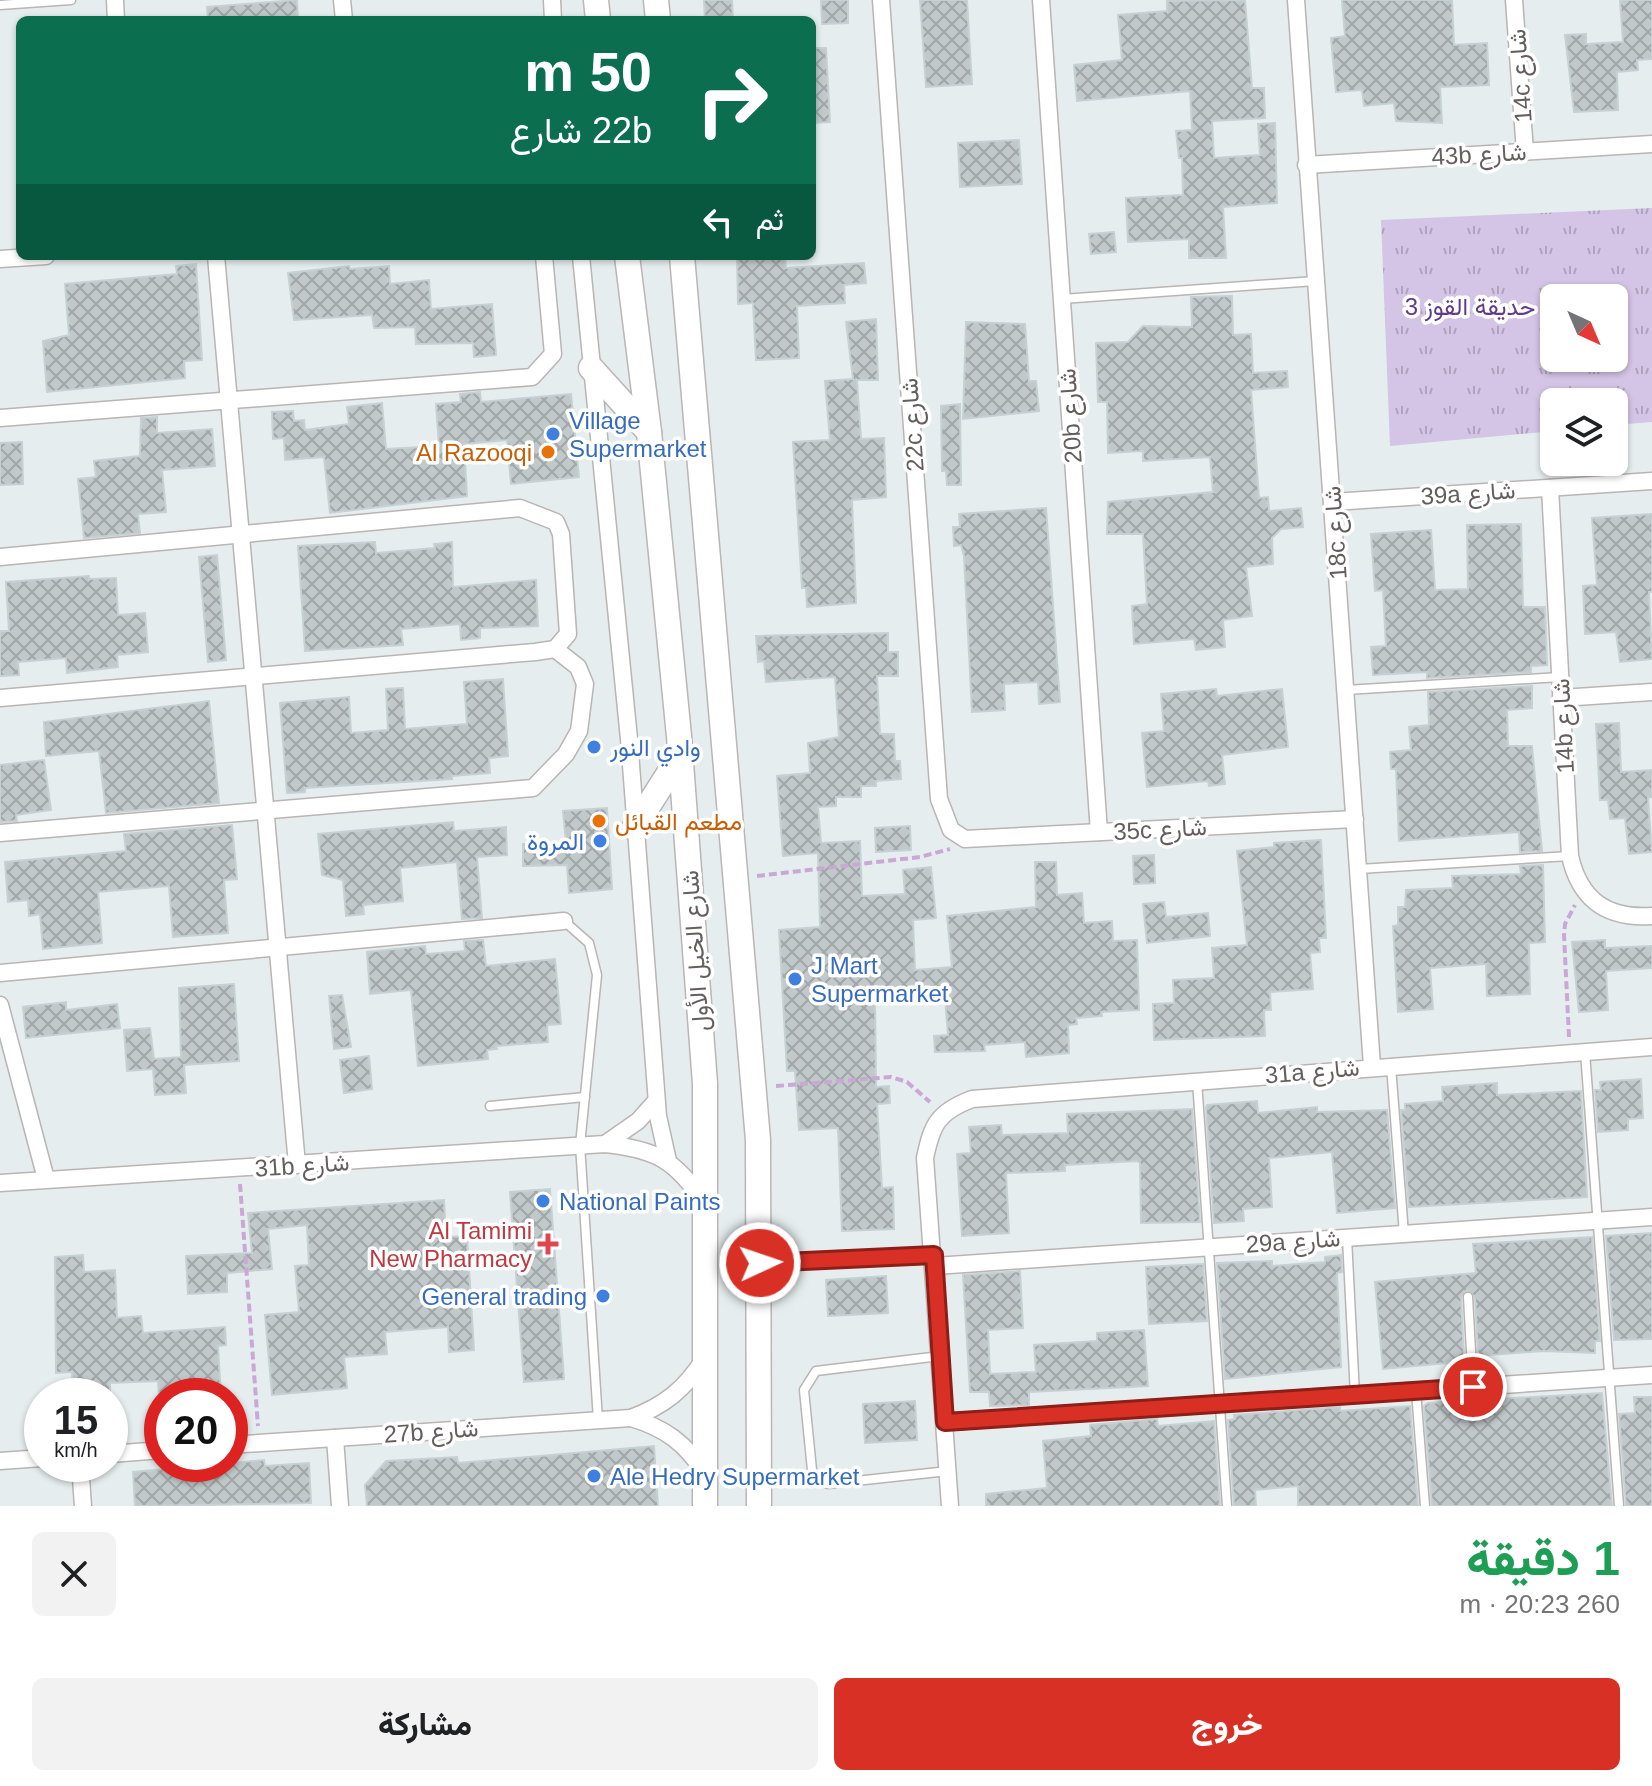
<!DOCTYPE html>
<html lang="ar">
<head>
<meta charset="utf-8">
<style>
  body { margin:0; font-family:Helvetica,Vazirmatn,sans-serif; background:#f2f2f2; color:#202124; direction:rtl; height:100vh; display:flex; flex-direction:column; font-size:30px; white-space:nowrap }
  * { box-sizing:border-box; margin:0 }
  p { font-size:26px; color:#757577 }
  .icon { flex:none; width:44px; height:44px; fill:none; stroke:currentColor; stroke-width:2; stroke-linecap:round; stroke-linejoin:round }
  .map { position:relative; height:1506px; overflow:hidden; direction:ltr }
  .panel { display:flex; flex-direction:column; background:#fff; flex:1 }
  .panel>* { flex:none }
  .hud { position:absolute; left:16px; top:16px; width:800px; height:244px; border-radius:12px; box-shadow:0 2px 6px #0004; direction:rtl; background:#0b6e4f; color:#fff; overflow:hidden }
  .needle { width:52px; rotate:136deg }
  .tools { position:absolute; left:1540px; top:284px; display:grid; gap:16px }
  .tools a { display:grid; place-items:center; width:88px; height:88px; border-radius:12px; background:#fff; box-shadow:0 2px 6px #0004; font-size:40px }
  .speed { position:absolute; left:24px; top:1378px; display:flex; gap:16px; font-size:40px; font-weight:700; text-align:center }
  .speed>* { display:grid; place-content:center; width:104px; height:104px; border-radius:50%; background:#fff; box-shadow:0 2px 6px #0004; line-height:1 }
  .speed small { font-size:20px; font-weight:400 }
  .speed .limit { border:12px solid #d22; background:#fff; color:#111 }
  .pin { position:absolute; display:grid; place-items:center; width:68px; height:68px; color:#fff; margin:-34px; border:4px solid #fff; border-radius:50%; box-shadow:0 2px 8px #0007 }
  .me { position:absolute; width:88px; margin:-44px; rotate:87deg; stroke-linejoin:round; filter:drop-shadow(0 0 6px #0008) }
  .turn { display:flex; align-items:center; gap:28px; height:168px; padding:0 32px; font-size:36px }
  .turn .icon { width:104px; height:104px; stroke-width:2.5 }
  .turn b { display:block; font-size:56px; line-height:68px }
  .then { display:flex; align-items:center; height:76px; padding:0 32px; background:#0003; gap:16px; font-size:30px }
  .round { display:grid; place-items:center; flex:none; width:84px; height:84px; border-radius:12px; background:#f2f2f2 }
  .summary { display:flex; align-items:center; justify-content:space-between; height:136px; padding:0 32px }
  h1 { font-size:48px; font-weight:800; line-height:60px; color:#1e9e55 }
  .cta { display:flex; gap:16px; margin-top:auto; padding:16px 32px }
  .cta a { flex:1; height:92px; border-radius:12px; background:#d93025; color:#fff; font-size:32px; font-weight:800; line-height:92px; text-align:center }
  .cta a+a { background:#f2f2f2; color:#202124 }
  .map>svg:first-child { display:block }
  .park { fill:url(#park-tufts); fill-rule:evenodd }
  .building { fill:url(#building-cross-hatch); stroke:#c5d1d3; stroke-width:2 }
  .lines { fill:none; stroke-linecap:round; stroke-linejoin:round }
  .lane-casing { stroke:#bab4b3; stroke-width:11 }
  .street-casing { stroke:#bab4b3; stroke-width:19 }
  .secondary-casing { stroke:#bcb5b5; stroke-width:27 }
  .path { stroke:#caa8d6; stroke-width:4; stroke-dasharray:8 4; stroke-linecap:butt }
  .lane { stroke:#fff; stroke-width:8 }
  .street { stroke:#fff; stroke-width:16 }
  .secondary { stroke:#fff; stroke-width:24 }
  .route-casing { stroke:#8d1f18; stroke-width:20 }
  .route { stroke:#d93025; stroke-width:14 }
  .shop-dot { fill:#3f7fe0; stroke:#fff; stroke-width:3 }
  .food-dot { fill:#e8710a; stroke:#fff; stroke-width:3 }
  .health-dot { fill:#e0444e; stroke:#fff; stroke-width:3 }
  .labels { text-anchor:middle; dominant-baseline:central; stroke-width:7; stroke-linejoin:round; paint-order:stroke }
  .street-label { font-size:24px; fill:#655e5e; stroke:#fff }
  .park-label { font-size:24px; fill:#623b87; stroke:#fff }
  .shop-label { font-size:24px; fill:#366cbe; stroke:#fff; text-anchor:start }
  .food-label { font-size:24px; fill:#c56008; stroke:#fff; text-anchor:end }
  .health-label { font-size:24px; fill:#be3a42; stroke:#fff; text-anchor:end }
</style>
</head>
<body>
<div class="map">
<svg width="1652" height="1506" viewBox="0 0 1652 1506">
  <defs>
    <pattern id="park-tufts" width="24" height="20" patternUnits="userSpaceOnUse" patternTransform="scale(2)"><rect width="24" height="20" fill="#d4c4e5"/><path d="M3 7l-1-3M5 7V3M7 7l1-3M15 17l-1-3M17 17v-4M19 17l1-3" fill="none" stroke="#b0a2bd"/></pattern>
    <pattern id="building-cross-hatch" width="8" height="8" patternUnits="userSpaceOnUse" patternTransform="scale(2)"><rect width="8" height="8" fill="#c2c9cb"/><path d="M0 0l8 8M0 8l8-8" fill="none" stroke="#a1a6a8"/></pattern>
  </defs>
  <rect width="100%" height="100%" fill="#e6edef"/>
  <path class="park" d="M1652 208V422L1614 425V402H1554V431L1390 446 1381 220ZM1554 298H1614V358H1554Z"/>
  <g class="building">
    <polygon points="297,0 298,20 208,20 207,7"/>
    <polygon points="704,0 732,0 733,20 705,20"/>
    <polygon points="821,0 848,0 848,23 822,24"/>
    <polygon points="920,0 967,0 972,84 926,87"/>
    <polygon points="1245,0 1252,88 1264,88 1265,118 1212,121 1214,158 1260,155 1258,124 1275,123 1277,203 1223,207 1226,258 1189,258 1189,239 1128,242 1126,198 1183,195 1182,158 1179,158 1176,131 1192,130 1190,91 1077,101 1074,65 1122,60 1118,15 1167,11 1167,1"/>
    <polygon points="1342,0 1452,0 1454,45 1487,43 1489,85 1440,87 1442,123 1396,121 1394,103 1364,106 1362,90 1336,92 1331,38 1345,36"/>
    <polygon points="1620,0 1652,0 1652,59 1637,60 1638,70 1617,72 1618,110 1574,112 1565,35 1586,34 1586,44 1623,42"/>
    <polygon points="812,48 826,48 830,122 812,123"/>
    <polygon points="1019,140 1022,184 960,187 958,143"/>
    <polygon points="1114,232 1116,252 1091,254 1089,234"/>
    <polygon points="785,256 786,268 864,263 866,283 844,285 845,303 797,306 799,358 756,360 753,303 738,304 737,259"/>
    <polygon points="196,264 202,360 184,361 185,378 47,392 43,341 69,335 65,284 177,274 176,266"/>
    <polygon points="349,266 350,269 389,266 390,284 429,280 431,309 492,304 496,355 474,357 473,343 416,344 415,327 374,328 372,315 294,320 288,273"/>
    <polygon points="1232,296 1233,335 1251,334 1253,373 1287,371 1288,387 1251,390 1259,498 1268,497 1269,511 1301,508 1303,527 1281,529 1272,538 1273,564 1246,567 1252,616 1223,620 1225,647 1196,650 1194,639 1134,644 1132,606 1147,604 1143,534 1107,534 1108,502 1213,492 1210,457 1143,461 1143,451 1108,453 1107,402 1098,402 1096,343 1128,342 1143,326 1192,327 1191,297"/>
    <polygon points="876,319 878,380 857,380 861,439 884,438 886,497 852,500 856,603 807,607 806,588 802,588 793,442 830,440 825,381 853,379 846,322"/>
    <polygon points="966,322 1025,324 1029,381 1036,381 1039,411 963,419"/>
    <polygon points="480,392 481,402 571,394 579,477 511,484 507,440 464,444 467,496 330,513 324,457 285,460 284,438 273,439 272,412 293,411 294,421 304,420 305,430 349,424 347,407 382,403 386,449 439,446 436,404 461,402 460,394"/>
    <polygon points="960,404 961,485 947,485 946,471 942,471 941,406"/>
    <polygon points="157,417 157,433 212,429 215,466 162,470 166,512 138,514 140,533 84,538 78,479 96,477 94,461 140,456 141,418"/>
    <polygon points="22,442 23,484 0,485 0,443"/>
    <polygon points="1046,508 1060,702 1039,704 1038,682 1004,684 1005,710 972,712 964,556 961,545 954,546 953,527 960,527 959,514"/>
    <polygon points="1652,514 1652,592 1649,592 1652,659 1620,662 1616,632 1585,634 1583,586 1597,585 1592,518"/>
    <polygon points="1521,524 1523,607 1545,607 1547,665 1531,666 1531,672 1427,678 1427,672 1373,675 1371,647 1386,646 1383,590 1375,591 1371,534 1431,530 1435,590 1468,589 1467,525"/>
    <polygon points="375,542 376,553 435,548 434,544 452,542 453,587 536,580 538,626 480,628 480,638 461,640 460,624 401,629 403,645 305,651 298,546"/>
    <polygon points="217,555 226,660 208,662 199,557"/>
    <polygon points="89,576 89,579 116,578 118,615 145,613 148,652 117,655 118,667 67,673 66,658 18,662 19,675 0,676 0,631 9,631 6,582"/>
    <polygon points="888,633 888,652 898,652 898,676 877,676 880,734 894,734 895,761 900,761 901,779 876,781 876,786 861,786 861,797 836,797 836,806 818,807 821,843 860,841 862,896 905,894 903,870 931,867 936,918 913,920 915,970 952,967 947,916 1036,907 1035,862 1056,862 1057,895 1082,893 1084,923 1112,921 1113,941 1137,940 1139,1010 1101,1012 1102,1016 1076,1018 1077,1024 1068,1025 1069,1053 1026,1057 1025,1042 984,1045 985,1051 935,1052 934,1036 948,1035 945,998 875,1000 876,1087 889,1086 890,1103 877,1104 882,1188 893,1187 894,1229 842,1231 838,1128 799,1130 795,1071 787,1071 779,930 820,927 818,853 783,856 777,776 810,773 808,743 839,737 835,677 766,682 764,661 758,662 756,636"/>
    <polygon points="503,679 508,756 489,758 490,773 452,776 452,779 305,788 305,792 287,793 280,703 349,697 351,733 388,730 386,689 403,688 405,729 467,724 464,682"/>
    <polygon points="1532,686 1532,708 1507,710 1508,746 1532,746 1542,851 1520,852 1519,832 1399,841 1396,769 1391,769 1390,752 1411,750 1409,727 1429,725 1428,692"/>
    <polygon points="1216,689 1217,696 1282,689 1288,747 1222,755 1225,784 1209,786 1208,781 1147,787 1142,733 1164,731 1161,694"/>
    <polygon points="209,701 219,803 106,813 99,751 46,756 44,722"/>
    <polygon points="1619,723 1621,772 1652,770 1652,797 1648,798 1652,852 1629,854 1625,818 1610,819 1608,800 1600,800 1596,724"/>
    <polygon points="44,760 51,810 16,815 17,821 0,822 0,765"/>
    <polygon points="607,808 612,889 569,893 567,865 523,866 523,844 566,843 563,811"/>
    <polygon points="453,822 454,831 506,827 507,855 477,857 482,918 462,919 457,862 400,868 403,901 363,905 364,914 346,916 343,880 322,875 318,834"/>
    <polygon points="232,825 237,879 224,880 228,933 173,937 169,886 121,890 98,892 102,943 43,949 40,914 29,916 28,900 8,902 5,862 126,851 124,834"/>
    <polygon points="910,826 911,850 876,852 875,828"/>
    <polygon points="1321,840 1326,938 1319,938 1320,952 1310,953 1313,989 1270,992 1271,1010 1264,1010 1265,1036 1154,1040 1153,1004 1174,1003 1173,980 1214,978 1212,948 1247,945 1237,851 1274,847 1274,843"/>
    <polygon points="1154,855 1155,883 1134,884 1133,856"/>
    <polygon points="1543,865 1545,942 1529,943 1530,994 1487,996 1486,964 1430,968 1433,1009 1398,1012 1393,926 1398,925 1398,907 1405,907 1406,890 1453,888 1452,876 1521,874 1520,866"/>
    <polygon points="1164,902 1166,917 1208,913 1210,936 1147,943 1143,904"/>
    <polygon points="483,940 486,966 555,959 561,1024 547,1025 548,1042 496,1046 497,1049 487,1050 488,1059 418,1066 411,990 370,994 367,952 425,946 426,954 465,951 464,941"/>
    <polygon points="1605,940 1605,948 1652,946 1652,968 1606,971 1608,1010 1579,1012 1572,942"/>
    <polygon points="234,984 239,1061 184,1065 186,1093 155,1095 153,1069 127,1071 124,1030 150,1028 154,1059 181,1057 179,988"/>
    <polygon points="342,995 351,1047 334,1049 329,996"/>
    <polygon points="66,1002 66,1010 117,1004 120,1028 26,1038 23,1007"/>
    <polygon points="369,1056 372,1089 344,1093 340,1060"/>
    <polygon points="1641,1079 1643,1118 1628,1119 1628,1130 1598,1132 1595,1090 1601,1090 1600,1082"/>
    <polygon points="1497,1083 1497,1095 1581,1091 1587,1197 1409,1207 1401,1110 1405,1110 1405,1104 1443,1101 1442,1087"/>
    <polygon points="1257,1101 1258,1113 1317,1107 1317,1112 1387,1110 1395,1208 1337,1213 1332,1152 1269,1158 1272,1207 1243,1209 1244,1221 1214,1223 1206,1108 1207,1105"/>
    <polygon points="1192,1109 1200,1222 1141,1223 1140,1163 1137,1161 1065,1165 1065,1171 1006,1173 1009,1233 962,1236 957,1154 971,1153 969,1127 1001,1125 1002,1135 1068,1133 1067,1114"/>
    <polygon points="550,1189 564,1379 524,1382 510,1192"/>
    <polygon points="444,1200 446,1237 467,1236 474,1350 449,1352 448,1327 385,1332 387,1354 344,1357 347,1388 272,1395 265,1315 299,1312 295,1266 309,1265 307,1225 268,1229 272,1269 227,1273 227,1292 188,1294 186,1256 252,1253 248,1213"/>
    <polygon points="1652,1233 1652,1339 1614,1340 1606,1236"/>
    <polygon points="1592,1237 1600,1341 1595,1341 1595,1353 1543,1351 1478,1356 1475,1297 1467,1290 1461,1297 1464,1357 1458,1357 1458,1362 1383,1369 1375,1282 1476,1273 1473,1244"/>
    <polygon points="83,1255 84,1272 115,1270 117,1318 141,1316 143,1333 225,1327 226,1345 218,1346 221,1396 159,1396 158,1381 110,1383 110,1390 73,1393 72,1372 56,1373 55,1257"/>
    <polygon points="1341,1255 1342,1272 1337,1273 1341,1367 1225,1379 1217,1263 1272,1261 1272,1266 1325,1262 1325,1257"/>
    <polygon points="1203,1264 1207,1321 1149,1324 1146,1267"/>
    <polygon points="1020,1271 1023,1328 988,1330 990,1374 1036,1372 1034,1345 1097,1341 1097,1333 1144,1330 1148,1386 1029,1392 1029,1405 990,1406 989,1392 970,1392 963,1275"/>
    <polygon points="886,1276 888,1313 828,1316 826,1280"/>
    <polygon points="1602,1393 1612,1506 1432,1506 1424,1406 1428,1403"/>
    <polygon points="1634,1397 1652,1397 1652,1506 1626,1506 1619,1414 1635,1413"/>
    <polygon points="915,1401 917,1440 865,1443 863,1404"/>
    <polygon points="1410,1406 1418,1506 1298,1506 1298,1486 1255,1490 1256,1506 1234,1506 1228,1420 1235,1419 1234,1415 1340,1407 1340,1411"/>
    <polygon points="1157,1419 1158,1426 1214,1421 1220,1506 986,1506 986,1494 1047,1488 1043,1441 1091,1436 1090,1425"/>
    <polygon points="654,1446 658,1506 367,1506 365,1485 386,1461 457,1457 458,1463"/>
    <polygon points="264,1460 265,1466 309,1463 311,1503 135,1506 133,1472"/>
  </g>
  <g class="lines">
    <defs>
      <g id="lane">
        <polyline points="0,5 71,0"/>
        <polyline points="1062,299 1315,281"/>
        <polyline points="1346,690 1560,677"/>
        <polyline points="1359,869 1570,856"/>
        <polyline points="564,921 589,943 597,975 580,1145 598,1420"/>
        <polyline points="1585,1052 1619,1506"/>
        <polyline points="1391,1066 1404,1234"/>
        <polyline points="1197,1081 1227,1506"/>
        <polyline points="490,1106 585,1097"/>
        <polyline points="1347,1238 1355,1395"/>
        <polyline points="763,1263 933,1255"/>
        <polyline points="1468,1297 1473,1387"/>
        <polyline points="940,1356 816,1371 804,1390 813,1480 828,1484 948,1471"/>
        <polyline points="1416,1391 1425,1506"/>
      </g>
      <g id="street">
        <polyline points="115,0 116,20"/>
        <polyline points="342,0 344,20"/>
        <polyline points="552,0 553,20"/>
        <polyline points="881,0 939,799 951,830 965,839 1355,819"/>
        <polyline points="1041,0 1099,832"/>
        <polyline points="1296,0 1372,1066"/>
        <polyline points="1514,0 1525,152"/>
        <polyline points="1306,165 1652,144"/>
        <polyline points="216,256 297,1165"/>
        <polyline points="581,256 629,739 658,1116 668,1161"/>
        <polyline points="0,259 46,256"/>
        <polyline points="0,418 532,377 553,354 544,256"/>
        <path d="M1550 488 1570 856C1580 900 1607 919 1652 916"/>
        <polyline points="1333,502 1652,481"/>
        <polyline points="0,557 520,508 556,522 561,534 568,634 555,649 535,652 0,698"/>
        <polyline points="1561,698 1652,692"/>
        <polyline points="0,833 533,788 566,754 579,731 585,684 578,667 555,649"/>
        <polyline points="0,973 564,921"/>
        <polyline points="0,1005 46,1179"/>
        <polyline points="605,1144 638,1121 656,1101"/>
        <path d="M0 1183 605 1144C655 1149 676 1160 704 1203"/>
        <polyline points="935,1266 1652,1217"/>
        <path d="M631 1418C665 1428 685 1443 704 1472"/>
        <polyline points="945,1422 1652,1375"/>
        <polyline points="335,1438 340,1506"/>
        <path d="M230 1445 631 1418C664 1406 685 1389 704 1359"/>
        <polyline points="110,1454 162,1450"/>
        <polyline points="0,1461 42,1458"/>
        <polyline points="80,1464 83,1506"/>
        <path d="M950 1506 925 1158C932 1124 938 1112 972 1099L1652 1047"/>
      </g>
      <g id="secondary">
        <polyline points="596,0 598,20"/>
        <polyline points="656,0 658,20"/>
        <polyline points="627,256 649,432 679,736 705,1084 705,1506"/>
        <polyline points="682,256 758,1140 759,1506"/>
        <polyline points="591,368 649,432"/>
        <polyline points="634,828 680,756"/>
      </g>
    </defs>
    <use href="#lane" class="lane-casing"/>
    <use href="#street" class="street-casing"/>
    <use href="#secondary" class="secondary-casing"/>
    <g class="path">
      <polyline points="757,876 920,857 950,849"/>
      <polyline points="1569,1037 1564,935 1565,924 1575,905"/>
      <polyline points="776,1086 891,1077 907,1082 930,1102"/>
      <polyline points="240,1184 258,1426"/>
    </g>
    <use href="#lane" class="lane"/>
    <use href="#street" class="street"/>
    <use href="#secondary" class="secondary"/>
  </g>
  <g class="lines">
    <defs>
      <polyline id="route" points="760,1263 934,1255 945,1422 1473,1387"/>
    </defs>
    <use href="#route" class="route-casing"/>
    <use href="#route" class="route"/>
  </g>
  <g class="shop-dot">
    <circle cx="553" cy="434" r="8"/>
    <circle cx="594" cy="747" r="8"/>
    <circle cx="600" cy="841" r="8"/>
    <circle cx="795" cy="979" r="8"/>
    <circle cx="543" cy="1201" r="8"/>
    <circle cx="603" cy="1296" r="8"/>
    <circle cx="594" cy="1476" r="8"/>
  </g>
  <g class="food-dot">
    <circle cx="548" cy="452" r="8"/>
    <circle cx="599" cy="821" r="8"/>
  </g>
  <path class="health-dot" d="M544 1232h8v8h8v8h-8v8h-8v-8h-8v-8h8z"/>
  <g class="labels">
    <g class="street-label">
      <text transform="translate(1520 76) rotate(-94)">14c شارع</text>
      <text transform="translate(1479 154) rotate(-3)">43b شارع</text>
      <text transform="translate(1070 416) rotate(-94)">20b شارع</text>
      <text transform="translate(912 425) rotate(-94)">22c شارع</text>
      <text transform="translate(1468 493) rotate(-4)">39a شارع</text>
      <text transform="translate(1335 533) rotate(-94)">18c شارع</text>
      <text transform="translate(1563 726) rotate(-93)">14b شارع</text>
      <text transform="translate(1160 829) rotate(-3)">35c شارع</text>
      <text transform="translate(695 951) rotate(-94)">شارع الخيل الأول</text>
      <text transform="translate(1312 1071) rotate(-5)">31a شارع</text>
      <text transform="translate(302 1165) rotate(-4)">31b شارع</text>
      <text transform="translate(1293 1241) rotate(-4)">29a شارع</text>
      <text transform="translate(431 1431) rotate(-4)">27b شارع</text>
    </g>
    <g class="park-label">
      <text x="1470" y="306">حديقة القوز 3</text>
    </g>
    <g class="shop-label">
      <text x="569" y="420">Village<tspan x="569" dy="28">Supermarket</tspan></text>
      <text x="610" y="747">وادي النور</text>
      <text x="584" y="841" text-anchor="end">المروة</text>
      <text x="811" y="965">J Mart<tspan x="811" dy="28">Supermarket</tspan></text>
      <text x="559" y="1201">National Paints</text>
      <text x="587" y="1296" text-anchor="end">General trading</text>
      <text x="610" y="1476">Ale Hedry Supermarket</text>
    </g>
    <g class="food-label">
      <text x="532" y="452">Al Razooqi</text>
      <text x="615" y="821" text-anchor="start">مطعم القبائل</text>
    </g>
    <g class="health-label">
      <text x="532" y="1230">Al Tamimi<tspan x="532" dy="28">New Pharmacy</tspan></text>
    </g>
  </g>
</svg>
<div class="tools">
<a><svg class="needle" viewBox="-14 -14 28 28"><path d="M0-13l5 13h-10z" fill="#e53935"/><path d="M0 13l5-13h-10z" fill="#757577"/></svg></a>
<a><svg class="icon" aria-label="layers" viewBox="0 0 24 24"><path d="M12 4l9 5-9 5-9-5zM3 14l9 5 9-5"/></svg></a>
</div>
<div class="speed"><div>15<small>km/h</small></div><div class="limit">20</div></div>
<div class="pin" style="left:1473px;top:1387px;background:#d93025"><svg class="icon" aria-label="arrive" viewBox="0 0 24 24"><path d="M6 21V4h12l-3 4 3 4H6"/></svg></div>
<svg class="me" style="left:760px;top:1263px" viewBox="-20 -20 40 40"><circle r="17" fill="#d93025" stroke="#fff" stroke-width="3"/><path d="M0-11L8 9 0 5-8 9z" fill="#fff"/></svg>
<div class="hud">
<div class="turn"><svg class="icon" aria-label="right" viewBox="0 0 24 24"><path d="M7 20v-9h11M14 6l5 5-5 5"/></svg><div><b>50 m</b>22b شارع</div></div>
<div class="then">ثم<svg class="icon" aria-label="left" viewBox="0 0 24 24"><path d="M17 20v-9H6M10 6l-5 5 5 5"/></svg></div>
</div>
</div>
<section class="panel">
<div class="summary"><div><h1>1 دقيقة</h1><p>260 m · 20:23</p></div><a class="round"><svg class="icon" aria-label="close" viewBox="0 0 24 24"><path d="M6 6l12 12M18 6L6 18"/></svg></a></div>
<div class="cta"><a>خروج</a><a>مشاركة</a></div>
</section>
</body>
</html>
